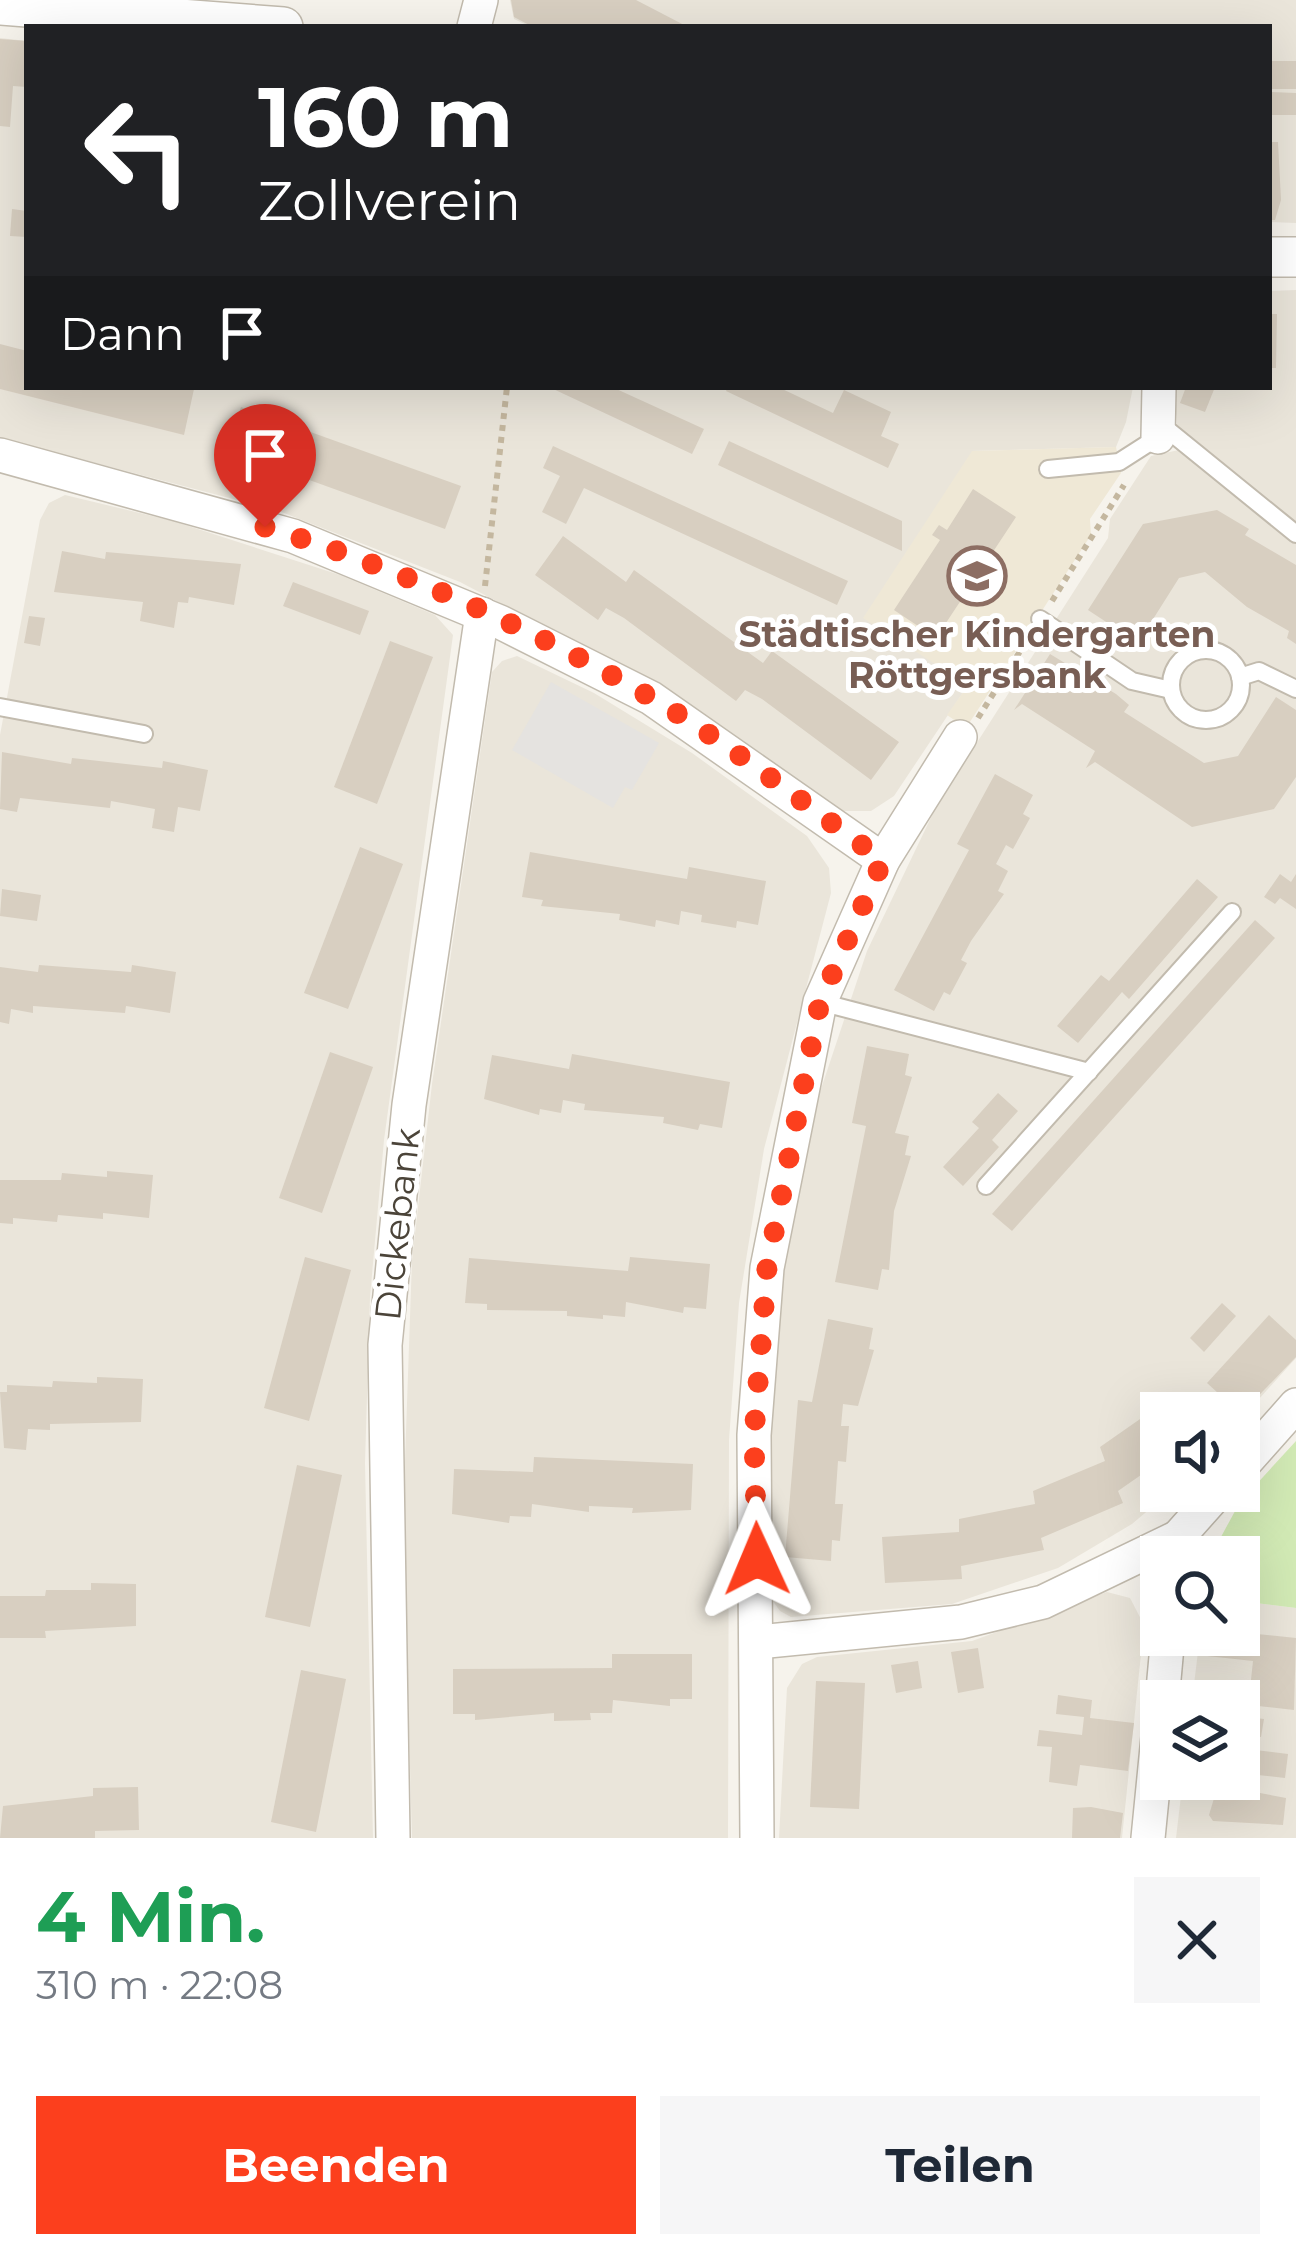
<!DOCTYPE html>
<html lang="de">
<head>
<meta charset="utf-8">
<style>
  body { margin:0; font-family:Montserrat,sans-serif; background:#f6f6f7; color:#1f2937; height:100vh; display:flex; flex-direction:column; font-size:45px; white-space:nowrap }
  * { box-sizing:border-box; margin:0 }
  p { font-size:39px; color:#747a83 }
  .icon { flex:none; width:66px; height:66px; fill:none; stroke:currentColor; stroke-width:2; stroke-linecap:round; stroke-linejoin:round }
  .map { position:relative; height:1838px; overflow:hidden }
  .side { display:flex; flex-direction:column; background:#fff; flex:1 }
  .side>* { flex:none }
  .guide { position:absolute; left:24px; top:24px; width:1248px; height:366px; border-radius:0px; box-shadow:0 12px 48px #0002; background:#202124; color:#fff; overflow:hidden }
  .fabs { position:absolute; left:1140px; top:1392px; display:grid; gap:24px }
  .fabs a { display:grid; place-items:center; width:120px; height:120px; border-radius:0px; background:#fff; box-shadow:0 12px 48px #0002; font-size:60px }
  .pin { position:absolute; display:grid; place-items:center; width:102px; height:102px; color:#fff; margin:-123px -51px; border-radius:50% 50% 50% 0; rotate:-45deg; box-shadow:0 0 12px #0007 }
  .pin .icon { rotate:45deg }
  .me { position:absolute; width:132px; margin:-66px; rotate:359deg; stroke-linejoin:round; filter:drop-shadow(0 0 9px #0008) }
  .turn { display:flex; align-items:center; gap:42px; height:252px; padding:0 36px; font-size:54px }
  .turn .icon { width:156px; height:156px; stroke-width:2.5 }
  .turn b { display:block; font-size:84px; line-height:102px }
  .then { display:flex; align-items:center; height:114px; padding:0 36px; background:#0003; gap:24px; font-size:45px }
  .round { display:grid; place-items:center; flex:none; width:126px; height:126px; border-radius:0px; background:#f6f6f7 }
  .headline { display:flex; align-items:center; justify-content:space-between; height:204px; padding:0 36px }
  h1 { font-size:72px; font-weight:700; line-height:90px; color:#1e9e55 }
  .cta { display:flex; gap:24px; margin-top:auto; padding:24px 36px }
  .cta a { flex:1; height:138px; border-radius:0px; background:#fc3f1d; color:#fff; font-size:48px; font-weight:700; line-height:138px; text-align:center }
  .cta a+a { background:#f6f6f7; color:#1f2937 }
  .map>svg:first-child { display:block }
  .residential { fill:#eae5da }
  .education { fill:#efe8d6 }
  .green { fill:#d2eab5 }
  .parking { fill:#e5e3e0 }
  .building { fill:#d8cfc1 }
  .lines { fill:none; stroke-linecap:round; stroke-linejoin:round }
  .service-casing { stroke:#c2bbae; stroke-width:20 }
  .minor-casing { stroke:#c2bbae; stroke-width:36 }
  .tertiary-casing { stroke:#c2bbae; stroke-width:42 }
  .path { stroke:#c4b79f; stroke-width:6; stroke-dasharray:6 6; stroke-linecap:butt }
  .service { stroke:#fff; stroke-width:16 }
  .minor { stroke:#fff; stroke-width:33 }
  .tertiary { stroke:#fff; stroke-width:39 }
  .route { stroke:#fc3f1d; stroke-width:21; stroke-dasharray:0 37.8 }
  .labels { text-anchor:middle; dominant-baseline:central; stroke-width:10; stroke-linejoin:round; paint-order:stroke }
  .education-label { font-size:36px; font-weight:bold; fill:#785e54; stroke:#fff }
  .street-label { font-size:36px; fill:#4b4439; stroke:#fff }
</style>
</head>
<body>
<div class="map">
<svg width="1296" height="1838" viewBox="0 0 1296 1838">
  <rect width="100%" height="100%" fill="#f6f3ec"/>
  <g class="residential">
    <polygon points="510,0 1296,0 1296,223 1269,222 1269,27 531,27 514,19"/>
    <polygon points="0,38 27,41 27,387 1133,387 1126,422 1116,447 972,451 968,685 894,796 871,811 843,811 653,683 460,582 279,511 0,438"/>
    <polygon points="1296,290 1296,1358 1239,1421 1239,1413 1161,1413 1161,1491 1171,1491 1132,1524 1058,1568 952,1604 791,1617 780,1611 767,1593 770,1407 783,1273 810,1122 867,951 937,805 1108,538 1110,519 1151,456 1179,450 1174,387 1269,387 1269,291"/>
    <polygon points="65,495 173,521 340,575 435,615 453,635 384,1140 370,1297 365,1463 373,1838 0,1838 0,735 40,520 49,503"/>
    <polygon points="517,656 594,693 692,753 807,836 829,868 831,893 764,1149 739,1303 729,1440 728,1838 412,1838 403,1518 412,1260 432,1084 492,672 502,661"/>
    <polygon points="1107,1592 1130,1598 1144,1625 1122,1838 779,1838 787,1688 802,1664 817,1657 972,1641"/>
    <polygon points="1239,1601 1296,1608 1296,1838 1176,1838 1183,1779 1239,1779 1239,1701 1192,1701 1200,1635 1239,1635"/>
  </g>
  <polygon class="education" points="1116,447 1121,473 1090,519 1091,535 966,728 947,715 968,685 863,618 972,451"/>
  <polygon class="green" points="1296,1441 1296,1608 1239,1601 1239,1557 1210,1557 1240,1502"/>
  <polygon class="parking" points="551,682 659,743 632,790 625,787 613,808 512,750"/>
  <g class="building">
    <polygon points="511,0 636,0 688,27 533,27 514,17"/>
    <polygon points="0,39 27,41 27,87 13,86 10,127 0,126"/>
    <rect x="1269" y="61" width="27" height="28"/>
    <polygon points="1271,92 1296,93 1296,115 1271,115"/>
    <polygon points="1269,142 1278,142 1281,200 1275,220 1269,220"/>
    <polygon points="12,209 27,211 27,237 10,236"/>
    <polygon points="1269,314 1277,314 1276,368 1269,368"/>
    <polygon points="0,344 27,351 27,387 194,389 184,435 0,389"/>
    <polygon points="549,387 612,387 704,429 692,454"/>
    <polygon points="728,387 778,387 833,413 844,390 891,412 881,436 899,444 888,468 726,391"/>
    <polygon points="1186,387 1215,387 1205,412 1180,403"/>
    <polygon points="241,407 461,486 445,529 226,450"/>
    <polygon points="729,441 902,521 902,551 718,465"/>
    <polygon points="553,446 848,581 837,605 584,488 566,524 542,512 560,476 543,468"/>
    <polygon points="973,489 1016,517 936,638 894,610 940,540 932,535 939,525 947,530"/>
    <polygon points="1217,510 1249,529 1245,535 1296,565 1296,644 1287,638 1289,631 1247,607 1205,572 1179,578 1138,643 1088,610 1143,524"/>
    <polygon points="563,536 626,582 634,570 763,663 772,651 899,742 871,780 762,699 745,690 736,701 624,618 606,608 598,620 535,575"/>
    <polygon points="62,551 105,559 106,552 241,564 234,605 189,597 188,603 178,602 174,628 140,621 143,602 54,592"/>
    <polygon points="293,582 369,611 360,635 283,606"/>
    <polygon points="29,616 45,618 40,646 24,643"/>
    <polygon points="390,641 433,657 377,804 334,787"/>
    <polygon points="1050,654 1116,694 1129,705 1124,712 1204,763 1238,756 1276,697 1296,710 1296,777 1274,809 1192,827 1095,762 1086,768 1095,751 1022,704 1014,710"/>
    <polygon points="2,752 71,764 72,758 162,768 163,761 208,770 200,811 178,807 174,832 152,828 155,809 111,801 110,808 20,798 17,812 0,809"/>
    <polygon points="995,774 1033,795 1023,814 1030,818 1013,849 1006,845 996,864 1008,871 998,891 1004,894 971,941 961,960 967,963 950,995 944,992 934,1011 894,990 969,850 957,844"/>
    <polygon points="360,847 403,864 348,1009 304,993"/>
    <polygon points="530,852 687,879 689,867 766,881 758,925 737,921 736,928 701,922 702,915 681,911 679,925 656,920 655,927 619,920 620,914 541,906 543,900 522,897"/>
    <polygon points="1280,874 1291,882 1296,874 1296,909 1280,898 1275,904 1264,897"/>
    <polygon points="1197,879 1218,897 1129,999 1122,992 1078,1043 1057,1026 1101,975 1109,981"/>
    <polygon points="2,889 41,895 37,921 0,916"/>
    <polygon points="1255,920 1275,938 1012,1231 992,1214"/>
    <polygon points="39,965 131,972 132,965 176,972 170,1013 126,1006 125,1013 33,1006 33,1013 11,1009 9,1024 0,1022 0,967 38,972"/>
    <polygon points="867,1046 909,1054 905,1075 912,1077 895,1133 909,1136 905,1155 911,1156 894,1211 889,1270 882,1269 878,1290 835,1282 866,1126 852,1123"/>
    <polygon points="330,1052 373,1067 322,1213 279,1198"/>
    <polygon points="572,1054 730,1082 722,1128 700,1124 698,1130 663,1123 664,1117 584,1110 585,1104 563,1100 561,1113 540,1109 539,1115 484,1099 492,1055 569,1069"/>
    <polygon points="998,1093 1018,1111 992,1140 999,1147 963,1186 943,1167 979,1128 972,1122"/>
    <polygon points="107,1171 153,1175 149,1218 103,1213 103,1219 58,1215 57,1222 13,1218 13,1224 0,1223 0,1180 61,1180 62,1173 107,1177"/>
    <polygon points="305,1257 351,1270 309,1421 264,1408"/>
    <polygon points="630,1257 710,1264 706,1309 684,1307 683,1313 626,1302 625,1317 603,1315 603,1319 567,1316 567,1311 487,1310 487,1304 465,1303 469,1258 628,1271"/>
    <polygon points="1222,1303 1236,1316 1204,1352 1190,1338"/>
    <polygon points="1269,1315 1296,1340 1296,1357 1241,1414 1207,1383"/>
    <polygon points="828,1319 873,1328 869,1349 874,1350 858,1406 843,1404 841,1426 849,1426 846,1462 838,1461 835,1504 843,1504 840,1541 832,1540 831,1561 785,1557 798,1400 812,1402"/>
    <polygon points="97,1377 143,1379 141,1422 50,1424 50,1430 28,1429 26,1450 4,1448 0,1392 7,1392 7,1385 52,1387 53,1381 97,1383"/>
    <polygon points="1163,1403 1170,1413 1161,1413 1161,1461 1118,1491 1123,1503 1041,1538 1044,1550 961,1566 962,1579 885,1583 882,1537 959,1532 959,1519 1035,1504 1033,1491 1105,1461 1100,1447"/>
    <polygon points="534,1457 693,1464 691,1510 632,1513 633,1508 589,1506 589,1512 532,1504 531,1517 510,1516 509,1523 452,1514 454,1469 533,1472"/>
    <polygon points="297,1465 342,1475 310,1627 265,1617"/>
    <polygon points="91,1583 136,1584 136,1626 45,1631 46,1638 0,1638 0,1596 45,1596 46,1590 91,1590"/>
    <polygon points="1239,1616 1258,1619 1257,1634 1296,1638 1294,1710 1258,1706 1259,1691 1250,1689 1253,1661 1198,1655 1200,1635 1239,1635"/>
    <polygon points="978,1648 984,1688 958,1693 951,1652"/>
    <polygon points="612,1654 692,1654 692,1699 670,1699 670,1706 613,1700 612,1713 590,1713 591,1720 554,1721 554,1713 475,1720 475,1714 453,1714 453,1669 612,1668"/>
    <polygon points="918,1661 922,1688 896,1693 891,1665"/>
    <polygon points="301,1670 346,1679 316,1832 271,1822"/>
    <polygon points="816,1681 865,1683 859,1809 810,1807"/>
    <polygon points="1058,1695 1092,1700 1090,1718 1134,1723 1128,1771 1080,1765 1077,1786 1049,1782 1052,1747 1037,1746 1039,1730 1082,1735 1084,1717 1056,1714"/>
    <polygon points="1239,1716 1264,1719 1261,1737 1239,1734"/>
    <polygon points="1239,1748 1288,1754 1285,1778 1239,1773"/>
    <polygon points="1218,1785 1286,1798 1283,1825 1213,1821 1209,1815"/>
    <polygon points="138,1787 139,1830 95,1831 95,1838 0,1838 3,1806 93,1796 93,1788"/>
    <polygon points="1091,1807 1123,1813 1120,1838 1072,1838 1073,1808"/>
  </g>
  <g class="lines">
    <defs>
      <g id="service">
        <polyline points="1158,422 1296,534"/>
        <polyline points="1048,469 1119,462 1158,437"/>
        <polyline points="1040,619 1132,681 1171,690"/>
        <circle cx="1206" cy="685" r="35"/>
        <polyline points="1240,677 1259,671 1296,689"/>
        <polyline points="0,707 144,734"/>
        <polyline points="820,1002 1089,1072"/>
        <polyline points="986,1186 1232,912"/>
      </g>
      <g id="minor">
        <polyline points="474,27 481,0"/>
        <polyline points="1158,437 1159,387"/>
        <polyline points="0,455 293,536 500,622 651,698 883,860"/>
        <polyline points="1239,1469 1296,1405"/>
        <polyline points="1176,1557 1178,1537 1219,1491"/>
        <polyline points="759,1642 961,1622 1043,1602 1178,1537"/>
        <polyline points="1162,1701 1168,1635"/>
        <polyline points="393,1838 385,1345 409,1105 482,614"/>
        <polyline points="757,1838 754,1435 767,1268 820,1002 883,860 960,737"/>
        <polyline points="1148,1838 1161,1707"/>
      </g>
      <g id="tertiary">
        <polyline points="0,5 283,27"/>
        <polyline points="1269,257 1296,257"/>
      </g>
    </defs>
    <use href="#service" class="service-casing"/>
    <use href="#minor" class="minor-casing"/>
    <use href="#tertiary" class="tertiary-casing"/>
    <g class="path">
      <polyline points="485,586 507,387"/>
      <polyline points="1052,601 1124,485"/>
      <polyline points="978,718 1029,637"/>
    </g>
    <use href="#service" class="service"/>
    <use href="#minor" class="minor"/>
    <use href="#tertiary" class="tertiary"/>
  </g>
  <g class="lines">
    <path class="route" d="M265 527C396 567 531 628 650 697 731 744 806 806 883 860L820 1002 767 1268 754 1435 757 1559"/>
  </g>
  <defs>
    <symbol id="school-ring" viewBox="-11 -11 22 22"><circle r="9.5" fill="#fff" stroke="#8d6e63" stroke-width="1.5"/><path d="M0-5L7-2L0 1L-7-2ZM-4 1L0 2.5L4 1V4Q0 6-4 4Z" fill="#8d6e63"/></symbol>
  </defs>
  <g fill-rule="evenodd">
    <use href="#school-ring" x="944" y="543" width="66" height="66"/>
  </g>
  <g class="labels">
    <g class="education-label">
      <text x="977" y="634">Städtischer Kindergarten<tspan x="977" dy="41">Röttgersbank</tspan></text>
    </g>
    <g class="street-label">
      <text transform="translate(397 1224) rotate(-84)">Dickebank</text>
    </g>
  </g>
</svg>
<div class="fabs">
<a><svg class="icon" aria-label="sound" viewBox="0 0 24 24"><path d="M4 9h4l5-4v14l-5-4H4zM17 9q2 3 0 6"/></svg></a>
<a><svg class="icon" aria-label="search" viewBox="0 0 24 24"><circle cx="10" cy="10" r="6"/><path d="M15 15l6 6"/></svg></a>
<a><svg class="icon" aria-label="layers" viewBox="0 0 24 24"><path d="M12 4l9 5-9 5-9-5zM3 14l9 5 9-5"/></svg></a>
</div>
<div class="pin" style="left:265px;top:527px;background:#d93025"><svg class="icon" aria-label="arrive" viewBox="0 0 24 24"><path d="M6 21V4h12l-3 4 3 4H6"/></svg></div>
<svg class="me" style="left:757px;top:1559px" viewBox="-20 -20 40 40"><path d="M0-17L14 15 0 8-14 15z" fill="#fc3f1d" stroke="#fff" stroke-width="4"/></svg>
<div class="guide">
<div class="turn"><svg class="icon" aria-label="left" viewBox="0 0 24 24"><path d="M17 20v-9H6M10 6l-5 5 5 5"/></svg><div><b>160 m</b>Zollverein</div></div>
<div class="then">Dann<svg class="icon" aria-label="arrive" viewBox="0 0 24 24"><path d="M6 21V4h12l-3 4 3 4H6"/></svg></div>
</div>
</div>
<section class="side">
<div class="headline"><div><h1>4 Min.</h1><p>310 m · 22:08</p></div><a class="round"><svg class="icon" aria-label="close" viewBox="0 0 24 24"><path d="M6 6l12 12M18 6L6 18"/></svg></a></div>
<div class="cta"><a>Beenden</a><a>Teilen</a></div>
</section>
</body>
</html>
